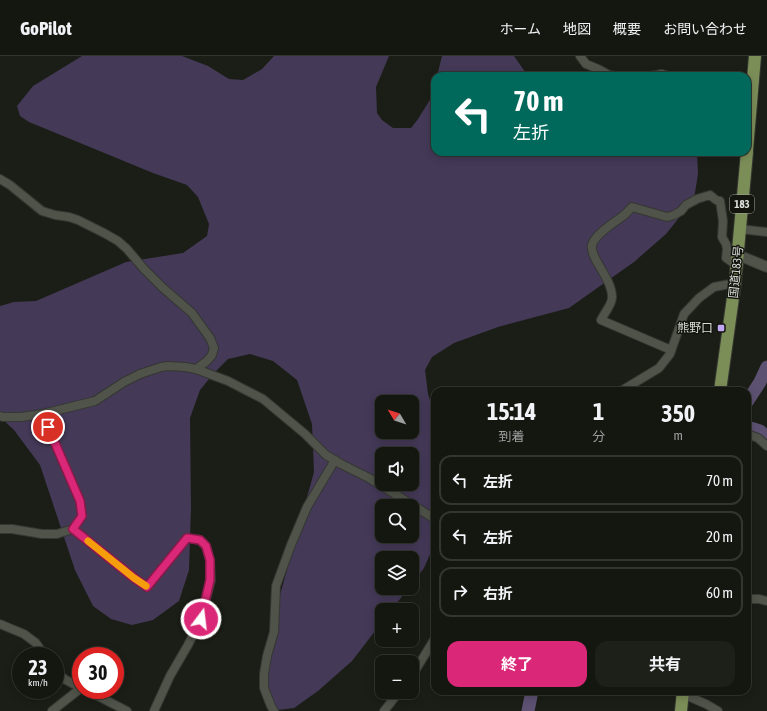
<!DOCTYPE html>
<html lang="ja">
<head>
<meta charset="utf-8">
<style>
  body { margin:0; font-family:"Asap Condensed","Noto Sans JP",sans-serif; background:#1d1f19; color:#f1f3f6; height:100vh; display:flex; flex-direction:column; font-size:15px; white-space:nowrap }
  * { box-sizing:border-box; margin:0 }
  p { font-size:13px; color:#9d9f9f }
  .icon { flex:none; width:22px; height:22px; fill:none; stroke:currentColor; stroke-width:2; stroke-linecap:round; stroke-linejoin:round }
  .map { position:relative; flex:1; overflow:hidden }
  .side { position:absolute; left:431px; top:331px; width:320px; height:308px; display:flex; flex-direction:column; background:#141610; border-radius:12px; box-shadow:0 2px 10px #0003,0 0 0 1px #333530 }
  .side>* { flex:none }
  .banner { position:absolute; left:431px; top:16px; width:320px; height:84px; border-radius:12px; box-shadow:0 2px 10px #0003,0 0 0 1px #333530; background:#00695c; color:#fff; overflow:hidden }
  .needle { width:26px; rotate:309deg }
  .buttons { position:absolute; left:375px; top:339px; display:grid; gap:8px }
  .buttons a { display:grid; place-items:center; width:44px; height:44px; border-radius:8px; background:#141610; box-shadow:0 2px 10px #0003,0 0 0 1px #333530; font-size:20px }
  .speed { position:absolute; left:12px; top:591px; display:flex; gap:8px; font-size:20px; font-weight:700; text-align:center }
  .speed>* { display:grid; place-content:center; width:52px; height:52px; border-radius:50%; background:#141610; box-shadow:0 2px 10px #0003,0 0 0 1px #333530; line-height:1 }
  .speed small { font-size:10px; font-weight:400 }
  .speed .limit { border:6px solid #d22; background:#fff; color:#111 }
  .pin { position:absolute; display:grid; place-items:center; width:34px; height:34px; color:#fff; margin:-17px; border:2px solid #fff; border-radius:50%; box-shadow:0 1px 4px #0007 }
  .me { position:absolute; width:44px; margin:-22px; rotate:15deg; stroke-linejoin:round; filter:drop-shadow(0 0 3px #0008) }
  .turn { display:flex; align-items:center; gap:14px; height:84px; padding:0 16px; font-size:18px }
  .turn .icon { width:52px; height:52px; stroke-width:2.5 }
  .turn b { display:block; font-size:28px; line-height:34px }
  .eta { display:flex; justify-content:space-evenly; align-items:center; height:68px; text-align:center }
  .eta b { font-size:24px; font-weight:700; line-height:28px }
  .cta { display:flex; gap:8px; margin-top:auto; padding:8px 16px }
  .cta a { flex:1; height:46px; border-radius:12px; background:#db2777; color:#fff; font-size:16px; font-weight:700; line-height:46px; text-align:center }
  .cta a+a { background:#1d1f19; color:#f1f3f6 }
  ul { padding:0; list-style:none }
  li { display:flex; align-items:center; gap:12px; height:50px; margin:0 8px 6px; padding:0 8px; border:2px solid #333530; border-radius:12px }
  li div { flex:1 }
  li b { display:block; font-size:15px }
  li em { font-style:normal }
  header { display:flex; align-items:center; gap:24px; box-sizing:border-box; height:56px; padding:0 20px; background:#141610; border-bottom:1px solid #333530 }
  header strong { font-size:19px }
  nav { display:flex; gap:22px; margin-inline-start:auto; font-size:14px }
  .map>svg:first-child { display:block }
  .forest { fill:#443957; fill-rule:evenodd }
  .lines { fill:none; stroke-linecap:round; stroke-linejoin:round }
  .river { stroke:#5c5171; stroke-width:13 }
  .minor-casing { stroke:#353732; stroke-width:10 }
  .tertiary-casing { stroke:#353732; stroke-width:12 }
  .trunk-casing { stroke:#353732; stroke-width:14 }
  .minor { stroke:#4f5349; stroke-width:8 }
  .tertiary { stroke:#4f5349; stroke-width:10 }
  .trunk { stroke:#7c8e58; stroke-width:12 }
  .route-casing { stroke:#8e194d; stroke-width:10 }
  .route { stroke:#db2777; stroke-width:7 }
  .slow { stroke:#f59e0b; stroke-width:7 }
  .poi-dot { fill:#c2a8f2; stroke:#12140d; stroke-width:1.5 }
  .labels { text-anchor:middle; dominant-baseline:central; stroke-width:3; stroke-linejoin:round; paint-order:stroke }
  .shield { fill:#12140d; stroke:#9fa19c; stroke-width:1 }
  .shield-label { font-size:11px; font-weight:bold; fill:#dcded9 }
  .street-label { font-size:12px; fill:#dcded9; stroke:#12140d }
  .poi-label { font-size:12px; fill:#dcded9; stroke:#12140d; text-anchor:end }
</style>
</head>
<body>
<header>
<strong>GoPilot</strong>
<nav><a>ホーム</a><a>地図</a><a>概要</a><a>お問い合わせ</a></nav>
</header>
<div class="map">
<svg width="767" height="655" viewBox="0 0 767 655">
  <rect width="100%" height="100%" fill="#1b1e16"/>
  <g class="forest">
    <path d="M82 0H182L208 10 229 23 243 24 262 13 274 0H389L376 31 377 57 382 64 393 72H411L418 63 431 42 435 27V96H697L698 118 694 143 666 178 634 206 569 252 498 271 454 287 432 301 425 314 428 338 435 358V487L424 512 412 528V502H382V532H409L391 554H382V566L352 605 318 635 294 652 278 654 265 648 260 632 269 579 314 416 312 368 297 324 273 305 250 298 228 303 214 317 200 334 190 362 191 451 189 514 179 545 153 564 132 569 111 563 93 550 75 514 40 409 14 374 0 361V250L14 246 36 245 126 206 183 197 207 180 209 168 198 141 187 129 153 117 29 66 20 60 17 50 33 30ZM382 346H412V376H382ZM382 398H412V428H382ZM382 450H412V480H382Z"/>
    <polygon points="442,0 514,0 528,20 437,20"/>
  </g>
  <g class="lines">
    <g class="river">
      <polyline points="747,346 760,326 767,311"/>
      <polyline points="747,371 760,375 767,381"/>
      <polyline points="528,655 532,635"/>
    </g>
    <defs>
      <g id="minor">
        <polyline points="580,0 586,8 598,13 609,19 614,20"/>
        <polyline points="651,20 662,18 668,20"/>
        <polyline points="0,123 10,129 42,155 55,159 69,161 78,164 104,177 118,185 127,193 144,213 162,231 192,257 210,282 214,292 212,299 207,305 196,313"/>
        <polyline points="740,173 767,176"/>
        <path d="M671 294 601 264C604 258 612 248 612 242 613 223 589 202 592 189 595 178 615 166 623 160 627 157 629 154 632 151L667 161 674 159 681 155 686 149 697 143 710 139 716 144 720 145 723 165 722 181 726 188 727 193 726 202 736 209"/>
        <polyline points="621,335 659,312 670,298 684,258 699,242 714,231 735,227"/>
        <polyline points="0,360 3,361 21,361 42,358 95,345 124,326 140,318 161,311 168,310 185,311 196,313 228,325 263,343 305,378 326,399 341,408 369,422 435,463"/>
        <polyline points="747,378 758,382 767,390"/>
        <polyline points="0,473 12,473 42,478 57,478 73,473 82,460 80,445 42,358"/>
        <polyline points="73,473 134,522 147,531 187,482 200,484 206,490 210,504 211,524 201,563 188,589 170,620 154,655"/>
        <polyline points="747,543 759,543 767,545"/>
        <polyline points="0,568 24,578 36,587 45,600"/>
        <polyline points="55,615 66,624 81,632"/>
        <polyline points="412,620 435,582"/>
        <polyline points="86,634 127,655"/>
        <polyline points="683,638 706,648 718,655"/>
        <polyline points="52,655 81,632"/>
        <polyline points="274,655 271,650 264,632 264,618 267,600 274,576 276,530 291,489 307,451 335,404"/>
        <polyline points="384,655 399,636"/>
      </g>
      <polyline id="tertiary" points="738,199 767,211"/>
      <g id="trunk">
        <polyline points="747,94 755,0"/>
        <polyline points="720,335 735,227 747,96"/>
        <polyline points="681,655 683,635"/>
      </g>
    </defs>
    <use href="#minor" class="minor-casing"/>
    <use href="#tertiary" class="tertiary-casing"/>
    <use href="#trunk" class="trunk-casing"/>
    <use href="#minor" class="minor"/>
    <use href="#tertiary" class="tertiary"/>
    <use href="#trunk" class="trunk"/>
  </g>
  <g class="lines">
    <defs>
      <polyline id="route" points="48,371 80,445 82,460 73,473 134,522 147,531 187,482 200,484 206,490 210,504 210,524 201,563"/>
    </defs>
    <use href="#route" class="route-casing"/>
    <use href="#route" class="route"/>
    <polyline class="slow" points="88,485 134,522 146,530"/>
  </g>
  <rect class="poi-dot" x="717" y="268" width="8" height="8" rx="2"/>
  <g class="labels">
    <rect class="shield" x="730" y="139" width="24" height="18" rx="3"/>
    <g class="shield-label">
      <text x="742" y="148">183</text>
    </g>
    <g class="street-label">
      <text transform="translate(736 216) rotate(-84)">国道183号</text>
    </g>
    <g class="poi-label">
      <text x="713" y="272">熊野口</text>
    </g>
  </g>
</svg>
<div class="buttons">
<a><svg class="needle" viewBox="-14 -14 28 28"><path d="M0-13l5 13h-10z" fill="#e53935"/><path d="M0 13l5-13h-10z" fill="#9d9f9f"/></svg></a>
<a><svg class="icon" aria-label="sound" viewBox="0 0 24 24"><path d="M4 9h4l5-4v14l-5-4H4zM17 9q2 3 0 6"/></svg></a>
<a><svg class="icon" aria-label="search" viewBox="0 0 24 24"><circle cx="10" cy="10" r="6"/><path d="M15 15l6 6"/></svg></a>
<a><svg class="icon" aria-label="layers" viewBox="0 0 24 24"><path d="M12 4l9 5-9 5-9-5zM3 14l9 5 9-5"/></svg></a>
<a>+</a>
<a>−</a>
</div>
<div class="speed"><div>23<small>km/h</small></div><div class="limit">30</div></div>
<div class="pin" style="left:48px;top:371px;background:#d93025"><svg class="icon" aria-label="arrive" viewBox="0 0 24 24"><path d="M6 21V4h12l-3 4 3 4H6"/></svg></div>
<svg class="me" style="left:201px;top:563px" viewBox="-20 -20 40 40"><circle r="17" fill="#db2777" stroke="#fff" stroke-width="3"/><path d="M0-11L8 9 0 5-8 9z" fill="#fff"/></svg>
<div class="banner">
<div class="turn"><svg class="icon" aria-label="left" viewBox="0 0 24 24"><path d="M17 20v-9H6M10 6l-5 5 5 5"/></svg><div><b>70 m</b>左折</div></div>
</div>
<section class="side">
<div class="eta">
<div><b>15:14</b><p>到着</p></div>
<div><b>1</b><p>分</p></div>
<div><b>350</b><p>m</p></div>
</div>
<ul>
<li><svg class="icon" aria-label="left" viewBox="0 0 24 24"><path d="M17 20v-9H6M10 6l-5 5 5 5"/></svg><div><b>左折</b></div><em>70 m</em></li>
<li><svg class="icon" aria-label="left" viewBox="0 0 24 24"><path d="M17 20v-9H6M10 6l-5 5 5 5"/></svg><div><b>左折</b></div><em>20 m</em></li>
<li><svg class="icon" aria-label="right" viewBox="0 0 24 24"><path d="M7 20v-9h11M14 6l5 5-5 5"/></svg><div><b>右折</b></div><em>60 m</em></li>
</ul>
<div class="cta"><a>終了</a><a>共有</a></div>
</section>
</div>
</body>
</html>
